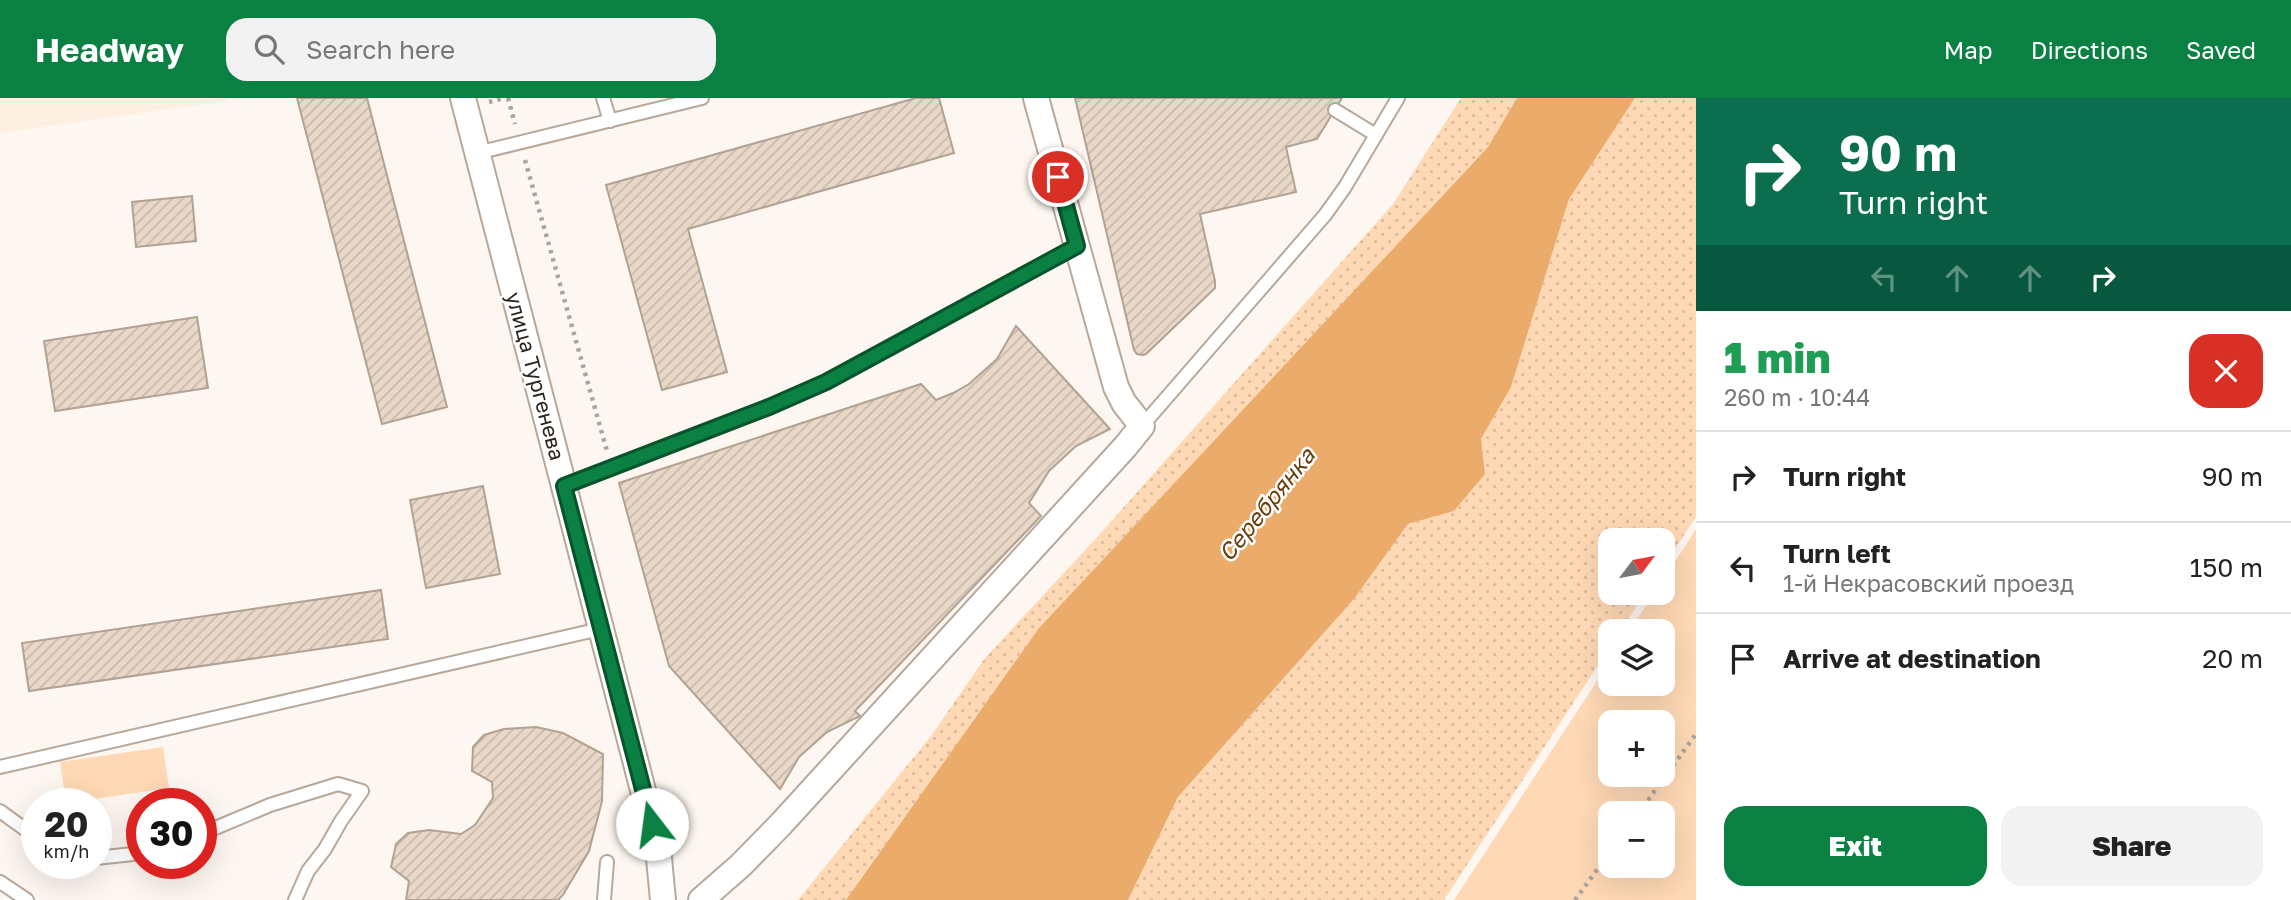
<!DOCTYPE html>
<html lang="en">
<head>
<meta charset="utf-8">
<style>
  body { margin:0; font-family:"Golos Text",sans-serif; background:#f2f2f2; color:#222; height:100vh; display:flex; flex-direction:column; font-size:26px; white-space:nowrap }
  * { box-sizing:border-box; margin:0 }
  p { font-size:23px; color:#767676 }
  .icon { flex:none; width:38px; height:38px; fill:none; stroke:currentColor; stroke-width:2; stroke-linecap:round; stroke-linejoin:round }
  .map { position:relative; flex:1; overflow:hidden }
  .details { display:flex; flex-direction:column; background:#fff; width:595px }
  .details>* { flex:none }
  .guide { background:#0b6e4f; color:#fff; overflow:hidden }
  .needle { width:46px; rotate:58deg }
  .tools { position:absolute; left:1598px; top:430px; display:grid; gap:14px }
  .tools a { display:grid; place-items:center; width:77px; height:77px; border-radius:14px; background:#fff; box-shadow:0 7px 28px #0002; font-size:35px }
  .speed { position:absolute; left:21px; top:690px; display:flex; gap:14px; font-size:35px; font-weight:700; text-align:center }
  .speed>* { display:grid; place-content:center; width:91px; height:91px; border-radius:50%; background:#fff; box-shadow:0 7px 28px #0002; line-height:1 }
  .speed small { font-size:18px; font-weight:400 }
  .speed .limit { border:10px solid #d22; background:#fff; color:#111 }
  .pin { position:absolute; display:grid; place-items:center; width:60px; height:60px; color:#fff; margin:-30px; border:4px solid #fff; border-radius:50%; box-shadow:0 2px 7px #0007 }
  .me { position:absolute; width:77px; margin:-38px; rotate:345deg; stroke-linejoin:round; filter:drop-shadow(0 0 5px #0008) }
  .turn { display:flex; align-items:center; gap:24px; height:147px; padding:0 28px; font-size:32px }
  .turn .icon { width:91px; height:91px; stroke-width:2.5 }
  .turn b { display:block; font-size:49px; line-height:60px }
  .lanes { display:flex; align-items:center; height:66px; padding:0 28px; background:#0003; justify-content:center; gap:35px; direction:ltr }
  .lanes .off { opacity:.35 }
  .round { display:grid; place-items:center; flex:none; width:74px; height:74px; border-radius:21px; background:#f2f2f2 }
  .overview { display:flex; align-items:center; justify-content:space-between; height:119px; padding:0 28px }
  h1 { font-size:42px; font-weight:800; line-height:52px; color:#1e9e55 }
  .cta { display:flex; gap:14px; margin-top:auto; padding:14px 28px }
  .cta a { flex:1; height:80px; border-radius:21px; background:#0b8043; color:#fff; font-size:28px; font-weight:800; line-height:80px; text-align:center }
  .cta a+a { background:#f2f2f2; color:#222 }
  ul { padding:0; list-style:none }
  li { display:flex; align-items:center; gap:21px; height:91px; padding:0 28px; border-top:2px solid #e0e0e0 }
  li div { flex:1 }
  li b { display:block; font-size:26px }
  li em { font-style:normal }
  header { display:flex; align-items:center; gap:42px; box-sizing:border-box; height:98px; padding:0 35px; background:#0b8043; color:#fff }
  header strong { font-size:33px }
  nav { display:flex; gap:38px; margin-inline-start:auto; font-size:24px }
  .search { width:490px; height:63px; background:#f2f2f2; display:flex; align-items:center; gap:18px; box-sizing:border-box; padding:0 24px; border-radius:21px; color:#767676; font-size:26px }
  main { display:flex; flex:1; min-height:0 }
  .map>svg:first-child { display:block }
  .built { fill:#fdefe2 }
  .grass { fill:url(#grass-dots) }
  .green { fill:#ffd9b5; fill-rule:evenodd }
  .water { fill:#ebab6a }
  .building { fill:url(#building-hatch); stroke:#b2a293; stroke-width:2 }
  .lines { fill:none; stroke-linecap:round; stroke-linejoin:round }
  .lane-casing { stroke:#b9a899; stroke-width:16 }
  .street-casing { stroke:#b9a899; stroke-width:28 }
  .path { stroke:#aca59f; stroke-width:4.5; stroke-dasharray:3.5 5; stroke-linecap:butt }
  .lane { stroke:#fff; stroke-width:12 }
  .street { stroke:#fff; stroke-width:24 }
  .route-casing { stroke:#07532c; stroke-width:18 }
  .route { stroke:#0b8043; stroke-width:12 }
  .labels { text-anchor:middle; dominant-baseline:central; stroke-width:5; stroke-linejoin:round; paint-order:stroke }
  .street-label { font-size:21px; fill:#2b241e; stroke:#fff }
  .water-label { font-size:23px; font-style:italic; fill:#683e0a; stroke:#fff }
</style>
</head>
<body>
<header>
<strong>Headway</strong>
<div class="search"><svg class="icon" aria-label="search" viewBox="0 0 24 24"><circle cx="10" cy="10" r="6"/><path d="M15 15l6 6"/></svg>Search here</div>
<nav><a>Map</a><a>Directions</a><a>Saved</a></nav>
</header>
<main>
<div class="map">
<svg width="1696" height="802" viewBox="0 0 1696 802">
  <defs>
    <pattern id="grass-dots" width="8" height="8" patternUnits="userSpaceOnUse" patternTransform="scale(1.75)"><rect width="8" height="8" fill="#ffd9b5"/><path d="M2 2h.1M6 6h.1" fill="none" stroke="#dbba9b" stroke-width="1.8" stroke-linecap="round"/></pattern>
    <pattern id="building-hatch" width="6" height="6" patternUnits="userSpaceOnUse" patternTransform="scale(1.75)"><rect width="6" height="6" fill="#e9d8c8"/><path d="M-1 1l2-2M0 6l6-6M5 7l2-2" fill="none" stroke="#c8b9ab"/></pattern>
  </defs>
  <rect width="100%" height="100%" fill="#fef7f1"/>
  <polygon class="built" points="0,0 226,0 226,3 0,35"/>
  <g class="grass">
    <polygon points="1461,0 1517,0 1488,49 1039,530 846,802 798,802 931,638 985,560 1100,436 1393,106"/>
    <polygon points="1635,0 1696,0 1696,419 1663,469 1662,443 1610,443 1610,495 1645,495 1620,534 1610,534 1610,549 1444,802 1128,802 1178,699 1354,501 1408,426 1454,413 1481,341 1511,289 1569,101"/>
  </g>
  <g class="green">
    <path d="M1696 431V802H1454L1610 563V586H1662V534H1629L1654 495H1662L1663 482ZM1610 625H1662V677H1610ZM1610 716H1662V768H1610Z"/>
    <polygon points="163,649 169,690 66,705 60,664"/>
  </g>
  <polygon class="water" points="1517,0 1635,0 1569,101 1511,289 1481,341 1485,376 1454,413 1408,426 1354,501 1178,699 1128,802 846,802 1039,530 1488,49"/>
  <g class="building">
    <polygon points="297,0 367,0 447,309 382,326"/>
    <polygon points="916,0 939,0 954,55 688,131 727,274 662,292 606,87"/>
    <polygon points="1075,0 1342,0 1317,41 1286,49 1296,94 1200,116 1215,183 1215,190 1146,256 1143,257 1137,256 1134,252"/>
    <polygon points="192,98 196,143 136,149 132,104"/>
    <polygon points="197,219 208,290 55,313 44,243"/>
    <polygon points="1016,228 1110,331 1076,348 1049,373 1029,405 1041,418 855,613 860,618 827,634 799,659 780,691 669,568 619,385 921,286 936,302 953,295 969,286 997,261"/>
    <polygon points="483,388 500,476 426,490 410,402"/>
    <polygon points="381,492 388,541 29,593 22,545"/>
    <polygon points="536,629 563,635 603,656 602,703 589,753 563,797 558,802 406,802 409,783 391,769 396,746 408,735 429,732 461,736 475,727 493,700 492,684 472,673 473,649 484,637 504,631"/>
  </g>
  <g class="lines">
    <defs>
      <g id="lane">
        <polyline points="603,0 610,23"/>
        <polyline points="1335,12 1376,37"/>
        <polyline points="477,55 702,0"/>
        <polyline points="1142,328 1325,117 1345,89 1398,0"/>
        <polyline points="564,388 769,309 826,284 1077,148"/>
        <polyline points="0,669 600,531"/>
        <polyline points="0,713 37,740"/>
        <polyline points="201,736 270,707 338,686 362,693 341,723 325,751 308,773 295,802"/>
        <polyline points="96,760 142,755"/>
        <polyline points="0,784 27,802"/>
        <polyline points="604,802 607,764"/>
      </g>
      <g id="street">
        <polyline points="463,0 658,750 663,802"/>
        <polyline points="701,802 741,767 782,725 1125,349 1142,328 1124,305 1116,289 1036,0"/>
      </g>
    </defs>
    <use href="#lane" class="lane-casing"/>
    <use href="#street" class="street-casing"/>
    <g class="path">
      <polyline points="508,0 515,26"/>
      <polyline points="489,4 505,0"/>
      <polyline points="525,62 607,353"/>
      <polyline points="1638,716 1696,636"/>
      <polyline points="1575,802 1610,754"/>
    </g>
    <use href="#lane" class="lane"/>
    <use href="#street" class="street"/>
  </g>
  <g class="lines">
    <defs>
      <polyline id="route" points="652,726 564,388 769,309 826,284 1077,148 1058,79"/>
    </defs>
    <use href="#route" class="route-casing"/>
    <use href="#route" class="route"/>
  </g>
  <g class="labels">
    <g class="street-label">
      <text transform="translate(536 278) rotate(75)">улица Тургенева</text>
    </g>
    <g class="water-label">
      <text transform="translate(1266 406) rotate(-51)">Серебрянка</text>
    </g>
  </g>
</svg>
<div class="tools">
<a><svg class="needle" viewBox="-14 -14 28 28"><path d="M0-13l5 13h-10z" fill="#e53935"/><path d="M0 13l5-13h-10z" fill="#767676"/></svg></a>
<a><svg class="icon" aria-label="layers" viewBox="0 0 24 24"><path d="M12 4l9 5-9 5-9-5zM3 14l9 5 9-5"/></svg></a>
<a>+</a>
<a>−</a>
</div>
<div class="speed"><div>20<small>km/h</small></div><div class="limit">30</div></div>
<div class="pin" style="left:1058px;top:79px;background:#d93025"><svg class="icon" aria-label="arrive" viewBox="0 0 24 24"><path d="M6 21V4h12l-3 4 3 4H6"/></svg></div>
<svg class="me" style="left:652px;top:726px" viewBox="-20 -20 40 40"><circle r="19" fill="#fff"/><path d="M0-13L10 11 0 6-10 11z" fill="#0b8043"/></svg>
</div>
<section class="details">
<div class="guide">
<div class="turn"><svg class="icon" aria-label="right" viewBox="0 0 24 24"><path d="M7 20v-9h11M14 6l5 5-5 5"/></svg><div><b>90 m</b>Turn right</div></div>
<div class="lanes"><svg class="icon off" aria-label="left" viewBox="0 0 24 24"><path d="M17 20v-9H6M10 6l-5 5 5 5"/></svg><svg class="icon off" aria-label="ahead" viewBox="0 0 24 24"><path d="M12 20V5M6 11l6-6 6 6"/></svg><svg class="icon off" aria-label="ahead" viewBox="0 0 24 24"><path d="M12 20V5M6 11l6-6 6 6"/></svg><svg class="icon" aria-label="right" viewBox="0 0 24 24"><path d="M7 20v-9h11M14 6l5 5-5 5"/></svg></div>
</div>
<div class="overview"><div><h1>1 min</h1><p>260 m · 10:44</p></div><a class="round" style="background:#d93025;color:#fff"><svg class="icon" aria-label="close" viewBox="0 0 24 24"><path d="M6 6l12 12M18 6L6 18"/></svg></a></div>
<ul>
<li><svg class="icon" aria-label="right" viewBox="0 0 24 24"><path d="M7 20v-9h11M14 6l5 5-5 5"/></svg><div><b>Turn right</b></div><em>90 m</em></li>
<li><svg class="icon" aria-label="left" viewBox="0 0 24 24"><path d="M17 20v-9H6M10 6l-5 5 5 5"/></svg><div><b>Turn left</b><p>1-й Некрасовский проезд</p></div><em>150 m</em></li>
<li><svg class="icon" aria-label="arrive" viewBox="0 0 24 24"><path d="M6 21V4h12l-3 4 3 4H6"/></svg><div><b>Arrive at destination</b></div><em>20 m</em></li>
</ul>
<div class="cta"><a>Exit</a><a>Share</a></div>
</section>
</main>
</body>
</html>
